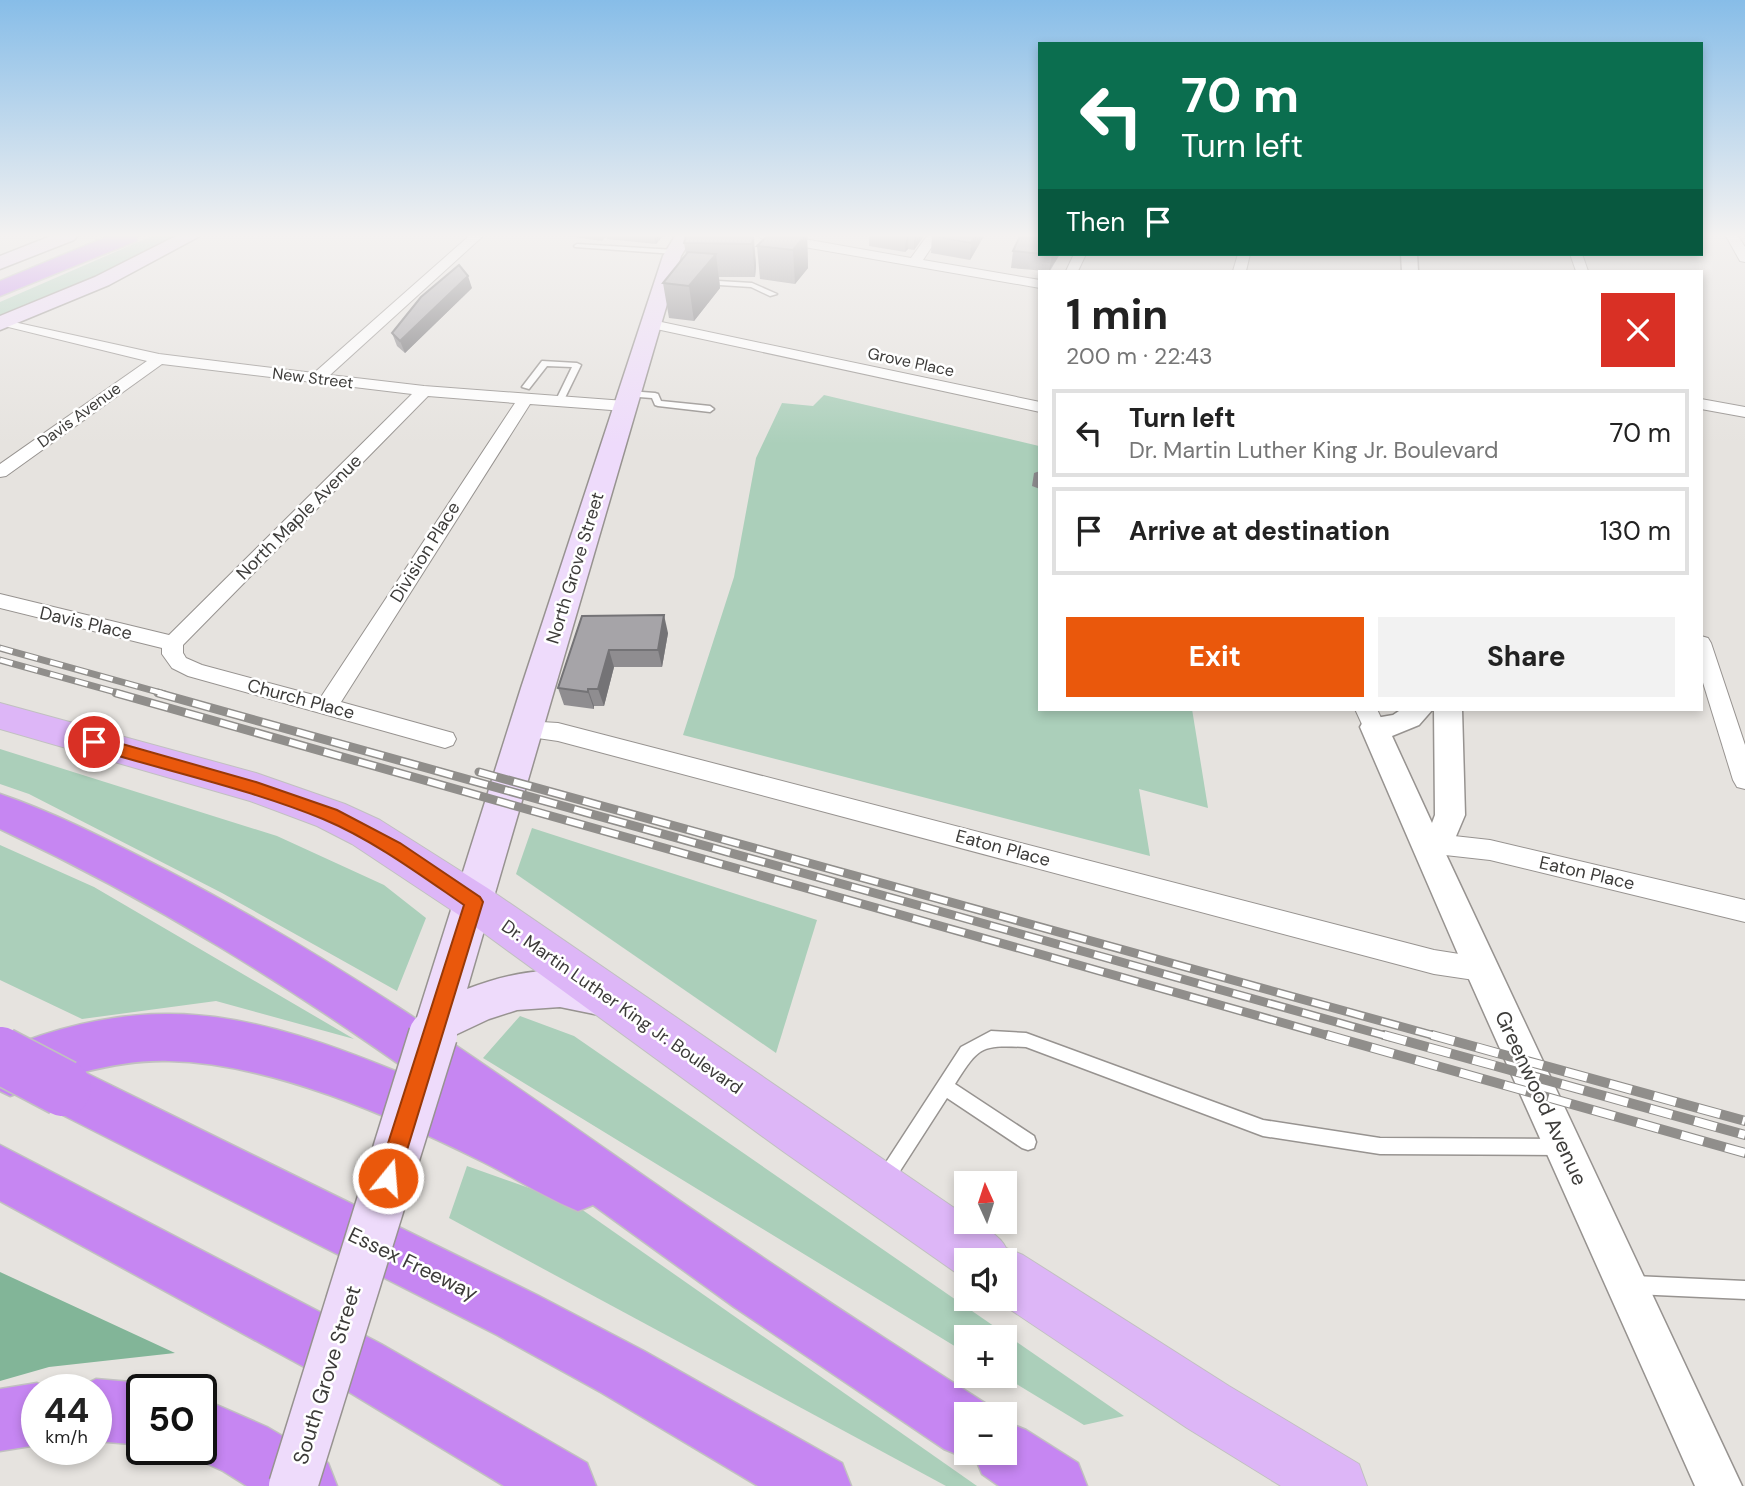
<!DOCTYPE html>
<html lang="en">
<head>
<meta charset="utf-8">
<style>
  body { margin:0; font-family:"DM Sans",sans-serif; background:#f2f2f2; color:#222; height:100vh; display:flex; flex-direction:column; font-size:26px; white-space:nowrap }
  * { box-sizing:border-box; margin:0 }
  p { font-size:23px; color:#767676 }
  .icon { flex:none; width:38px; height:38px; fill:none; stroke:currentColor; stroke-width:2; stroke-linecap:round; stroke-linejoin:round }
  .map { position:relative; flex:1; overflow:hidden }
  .sheet { position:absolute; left:1038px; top:270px; width:665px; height:441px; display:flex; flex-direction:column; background:#fff; border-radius:0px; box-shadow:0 4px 10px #0003 }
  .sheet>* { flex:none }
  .guide { position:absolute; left:1038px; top:42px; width:665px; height:214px; border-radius:0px; box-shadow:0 4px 10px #0003; background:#0b6e4f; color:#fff; overflow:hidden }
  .needle { width:46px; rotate:357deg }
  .tools { position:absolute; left:954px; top:1171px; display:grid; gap:14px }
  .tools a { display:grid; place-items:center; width:63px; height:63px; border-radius:0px; background:#fff; box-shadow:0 4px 10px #0003; font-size:35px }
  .speed { position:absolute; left:21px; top:1374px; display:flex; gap:14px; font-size:35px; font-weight:700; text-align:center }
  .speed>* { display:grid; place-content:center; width:91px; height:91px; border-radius:50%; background:#fff; box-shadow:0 4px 10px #0003; line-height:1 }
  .speed small { font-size:18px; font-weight:400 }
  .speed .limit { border:4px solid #111; border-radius:10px; background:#fff; color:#111 }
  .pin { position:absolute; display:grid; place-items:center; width:60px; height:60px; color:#fff; margin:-30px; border:4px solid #fff; border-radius:50%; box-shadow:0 2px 7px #0007 }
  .me { position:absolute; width:77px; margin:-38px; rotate:17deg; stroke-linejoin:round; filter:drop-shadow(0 0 5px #0008) }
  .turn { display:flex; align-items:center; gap:24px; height:147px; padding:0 28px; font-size:32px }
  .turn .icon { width:91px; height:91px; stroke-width:2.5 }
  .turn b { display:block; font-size:49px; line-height:60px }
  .then { display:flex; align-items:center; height:66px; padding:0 28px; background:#0003; gap:14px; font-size:26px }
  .round { display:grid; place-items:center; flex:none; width:74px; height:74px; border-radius:0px; background:#f2f2f2 }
  .summary { display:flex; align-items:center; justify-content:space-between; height:119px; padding:0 28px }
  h1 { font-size:42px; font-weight:700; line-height:52px }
  .button { display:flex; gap:14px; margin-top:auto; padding:14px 28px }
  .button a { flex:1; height:80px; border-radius:0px; background:#ea580c; color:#fff; font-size:28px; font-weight:700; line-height:80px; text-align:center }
  .button a+a { background:#f2f2f2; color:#222 }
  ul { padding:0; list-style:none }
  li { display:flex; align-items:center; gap:21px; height:88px; margin:0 14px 10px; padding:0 14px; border:4px solid #e0e0e0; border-radius:0px }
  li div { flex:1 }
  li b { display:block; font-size:26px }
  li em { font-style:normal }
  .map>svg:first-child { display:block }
  .green { fill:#abcfba }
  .forest { fill:#82b598 }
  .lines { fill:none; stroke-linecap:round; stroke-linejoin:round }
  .service-casing { stroke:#979390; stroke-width:3 }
  .minor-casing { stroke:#979390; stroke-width:2 }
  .tertiary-casing { stroke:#979390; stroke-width:3 }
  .secondary-casing { stroke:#979390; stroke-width:3 }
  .primary-casing { stroke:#c1c0c0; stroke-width:2 }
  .motorway-casing { stroke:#c1c0c0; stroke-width:3 }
  .service { fill:#fff; fill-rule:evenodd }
  .minor { fill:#fff; fill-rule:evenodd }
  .tertiary { fill:#fff; fill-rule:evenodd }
  .secondary { fill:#eedbfb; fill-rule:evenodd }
  .primary { fill:#ddb6f7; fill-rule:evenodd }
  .motorway { fill:#c686f2; fill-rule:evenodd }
  .rail-far2-casing { stroke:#908e8b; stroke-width:7 }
  .rail-far1-casing { stroke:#908e8b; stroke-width:9 }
  .rail-casing { stroke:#908e8b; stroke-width:10 }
  .rail-far2 { stroke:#fff; stroke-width:4.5; stroke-dasharray:13; stroke-linecap:butt }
  .rail-far1 { stroke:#fff; stroke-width:6; stroke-dasharray:18; stroke-linecap:butt }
  .rail { stroke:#fff; stroke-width:8; stroke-dasharray:23; stroke-linecap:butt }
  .secondary-bridge-far1-casing { stroke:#979390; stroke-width:39; stroke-linecap:butt }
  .secondary-bridge-casing { stroke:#979390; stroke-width:51; stroke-linecap:butt }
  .motorway-bridge-casing { stroke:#c1c0c0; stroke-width:59; stroke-linecap:butt }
  .secondary-bridge-far1 { stroke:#eedbfb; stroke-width:37 }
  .secondary-bridge { stroke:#eedbfb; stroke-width:48 }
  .motorway-bridge { stroke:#c686f2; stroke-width:56 }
  .wall { fill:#8f8d90 }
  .shaded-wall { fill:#747376 }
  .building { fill:#a6a4a8; stroke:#747376; stroke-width:2 }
  .route { fill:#ea580c; stroke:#983908; stroke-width:2 }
  .labels { text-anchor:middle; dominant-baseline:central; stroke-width:5; stroke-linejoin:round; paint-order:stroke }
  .far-street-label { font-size:16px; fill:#3c3b39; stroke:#fff }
  .street-label { font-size:18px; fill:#3c3b39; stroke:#fff }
  .near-street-label { font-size:21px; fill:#3c3b39; stroke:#fff }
</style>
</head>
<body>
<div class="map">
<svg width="1745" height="1486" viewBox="0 0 1745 1486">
  <rect width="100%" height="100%" fill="#e6e3df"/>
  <g class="green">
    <polygon points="152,236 179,236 116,271 0,318 0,302"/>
    <polygon points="824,395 1039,446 1040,709 1192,709 1208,808 1139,789 1150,856 683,735 734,577 756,458 782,403 813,406"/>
    <polygon points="0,749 277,836 384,885 426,918 397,991 222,893 29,794 0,784"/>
    <polygon points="532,828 817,920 776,1053 516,874"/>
    <polygon points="0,845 94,887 354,1039 216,1001 82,1019 0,980"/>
    <polygon points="520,1016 574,1036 1124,1416 1084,1425 1003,1376 1004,1337 966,1337 966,1353 483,1058"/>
    <polygon points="467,1166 574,1204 977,1486 946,1486 449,1218"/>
  </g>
  <polygon class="forest" points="0,1272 175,1353 49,1367 0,1381"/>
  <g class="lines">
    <defs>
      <g id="service">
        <polygon points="577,244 675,250 678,252 675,254 575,247 574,246"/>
        <polygon points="701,280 752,283 777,294 770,296 751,287 704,284 700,282"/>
        <polygon points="542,361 577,363 581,365 562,404 555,402 572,367 547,366 529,389 522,387"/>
        <polygon points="629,391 655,393 658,394 661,401 710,406 714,409 710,412 658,406 655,405 652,398 626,396 626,392"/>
        <path d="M991 1031 1026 1033 1263 1120 1380 1138 1560 1139 1566 1141 1568 1147 1566 1153 1560 1155 1380 1154 1263 1136 1026 1047C981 1045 979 1046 955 1084L1034 1136 1036 1142 1034 1148 1028 1150 1022 1148 947 1098 891 1185 885 1187 879 1185 877 1179 879 1173 961 1047Z"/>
        <polygon points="1634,1276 1745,1281 1745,1299 1634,1294 1628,1291 1625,1285 1628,1279"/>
      </g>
      <g id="minor">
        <path d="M469 236H483L330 375 424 386 625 401 633 406 625 411 530 404 341 702 453 733 456 739 453 745 445 748 188 676 172 668 162 654V648L0 608V594L169 635 412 394 162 364 6 476 0 477V464L147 361 0 325V319L159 354 314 373ZM428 396 515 403 321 697 202 665 186 658 183 653V645Z"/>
        <polygon points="758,236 787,236 911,258 927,236 939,236 923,260 1040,280 1040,288 764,240"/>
        <polygon points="1726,236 1738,236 1745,247 1745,262 1740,261"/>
        <polygon points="1074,254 1086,254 1078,271 1066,271"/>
        <polygon points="1238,254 1250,254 1246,271 1233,271"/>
        <polygon points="1570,254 1582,254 1588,271 1576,271"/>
        <polygon points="652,320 1040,402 1040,412 647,327 647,321"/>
        <polygon points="1701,399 1745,407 1745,417 1701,409"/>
        <polygon points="1701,636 1708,638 1711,643 1745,745 1745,789 1737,787 1733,780 1701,676"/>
        <polygon points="1355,709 1377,709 1385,727 1382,733 1374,735 1366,733"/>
        <polygon points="525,721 558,723 1434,950 1491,959 1495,968 1491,977 1481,981 1434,974 558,741 517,735 514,729 517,723"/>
        <polygon points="1427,833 1490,840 1745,900 1745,922 1490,860 1427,853 1418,850 1415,843 1418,836"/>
      </g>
      <g id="tertiary">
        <polygon points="1401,254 1417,254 1418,271 1402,271"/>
        <polygon points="1402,709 1433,709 1419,725 1392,736 1432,823 1435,815 1434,709 1462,709 1465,815 1454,841 1443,848 1742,1486 1695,1486 1464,968 1360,727 1364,720 1393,715"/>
      </g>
      <g id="secondary">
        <polygon points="51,236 77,236 74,240 0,269 0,256"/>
        <polygon points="176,236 200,236 109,285 0,330 0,316 95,277"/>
        <path d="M675 236H693L681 256 467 989C519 969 566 963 618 983L624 997 618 1011 604 1016 560 1007 517 1010 489 1019 436 1044 421 1038 415 1024 521 688 663 256Z"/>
      </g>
      <path id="primary" d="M0 703 256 773 345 804 380 820 489 889 966 1216V1222C979 1222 1001 1236 1006 1248L1023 1255 1229 1386 1359 1464 1367 1486H1281L1187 1428 993 1298H1004V1260H966L965 1279 784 1152 459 915 352 844 317 826 250 801 0 729Z"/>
      <g id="motorway">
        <polygon points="109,236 138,236 136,241 0,296 0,281"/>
        <path d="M0 794C59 814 115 844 170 872 326 953 470 1054 614 1155 736 1241 861 1324 988 1405L992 1414H966V1452H1004V1421L1026 1430 1078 1463 1087 1486H999L982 1474 974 1455 966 1458 944 1449 734 1307 593 1205 578 1211C545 1197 515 1178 483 1162 392 1117 271 1063 169 1061 140 1060 112 1065 84 1072L537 1295 644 1351 842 1463 851 1486H758L602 1393 497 1335 45 1106 39 1085 10 1096 0 1091V1051C51 1029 110 1014 166 1014 254 1013 346 1050 427 1084 288 985 155 902 0 829Z"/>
        <polygon points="0,1145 381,1344 587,1463 596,1486 504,1486 339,1386 0,1201"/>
        <polygon points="96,1379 142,1383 157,1390 142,1390 142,1445 96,1441 96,1390 74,1390"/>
        <polygon points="37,1383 52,1390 37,1390 37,1445 0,1451 0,1389"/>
        <polygon points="201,1398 267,1427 328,1463 337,1486 247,1486 223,1471 179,1451 201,1449"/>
      </g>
    </defs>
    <use href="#service" class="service-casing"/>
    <use href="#minor" class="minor-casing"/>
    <use href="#tertiary" class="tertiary-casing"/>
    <use href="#secondary" class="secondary-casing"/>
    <use href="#primary" class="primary-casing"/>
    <use href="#motorway" class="motorway-casing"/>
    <use href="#service" class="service"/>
    <use href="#minor" class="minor"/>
    <use href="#tertiary" class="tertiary"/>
    <use href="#secondary" class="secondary"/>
    <use href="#primary" class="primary"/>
    <use href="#motorway" class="motorway"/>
    <defs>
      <g id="rail-far2">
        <polyline points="0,648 165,694"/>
        <polyline points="0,660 122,694"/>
      </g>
      <g id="rail-far1">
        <polyline points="116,693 1333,1037"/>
        <polyline points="158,693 1390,1037"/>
        <polyline points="479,772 1439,1037"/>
      </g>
      <g id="rail">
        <polyline points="1327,1035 1745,1153"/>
        <polyline points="1384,1035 1745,1135"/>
        <polyline points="1432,1035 1745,1121"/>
      </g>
    </defs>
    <use href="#rail-far2" class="rail-far2-casing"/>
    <use href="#rail-far1" class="rail-far1-casing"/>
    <use href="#rail" class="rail-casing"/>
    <use href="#rail-far2" class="rail-far2"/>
    <use href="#rail-far1" class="rail-far1"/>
    <use href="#rail" class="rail"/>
    <defs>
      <polyline id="secondary-bridge-far1" points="432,1037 436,1024"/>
      <polyline id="secondary-bridge" points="293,1486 433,1035"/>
      <polyline id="motorway-bridge" points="0,1055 63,1088"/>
    </defs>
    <use href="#secondary-bridge-far1" class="secondary-bridge-far1-casing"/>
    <use href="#secondary-bridge" class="secondary-bridge-casing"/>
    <use href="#motorway-bridge" class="motorway-bridge-casing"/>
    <use href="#secondary-bridge-far1" class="secondary-bridge-far1"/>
    <use href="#secondary-bridge" class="secondary-bridge"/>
    <use href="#motorway-bridge" class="motorway-bridge"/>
  </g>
  <g class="wall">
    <polygon points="568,236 663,236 656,244 607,239 607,236 602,241"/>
    <polygon points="686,236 754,236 756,265 755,277 719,277 720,288 694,321 669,318 663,283 686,255 684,243"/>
    <polygon points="807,236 808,268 795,284 760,279 757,246"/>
    <polygon points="869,236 924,236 914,250 908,249 905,252 869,246"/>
    <polygon points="932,236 984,236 970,260 931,253"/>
    <polygon points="1013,251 1040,254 1060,254 1050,271 1045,271 1011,268"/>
    <polygon points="472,288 405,353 397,346 392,333"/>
    <polygon points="1040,471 1040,489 1032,486 1034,473"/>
    <polygon points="582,616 668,633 662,667 614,667 604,706 594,706 594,709 564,705 558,688"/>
  </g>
  <g class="shaded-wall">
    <polygon points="654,236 663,236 656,244"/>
    <polygon points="753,236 756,265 755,277 752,244"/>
    <polygon points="805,236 807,236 808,268 795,284 793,250"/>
    <polygon points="906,236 908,236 908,249 905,252"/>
    <polygon points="914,236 924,236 914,250"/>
    <polygon points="975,236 984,236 970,260 971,243"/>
    <polygon points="716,254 720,288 694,321 689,286"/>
    <polygon points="1052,254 1060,254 1049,271 1052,255"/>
    <polygon points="468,276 472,288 405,353 400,341"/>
    <polygon points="664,615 668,633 662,667 658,650"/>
    <polygon points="609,650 614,667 604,706 598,689"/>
    <polygon points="588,689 594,706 594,709 588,692"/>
  </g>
  <g class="building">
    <polygon points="686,236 753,236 752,244 684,243"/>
    <polygon points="767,236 805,236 793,250 757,246"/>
    <polygon points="932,236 975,236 971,243"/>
    <polygon points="1020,236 1040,236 1040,254 1013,251"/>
    <polygon points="688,252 716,254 689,286 663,283"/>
    <polygon points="459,265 468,276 400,341 392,333 421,297"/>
    <polygon points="664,615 658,650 609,650 598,689 588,689 588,692 558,688 582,616"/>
  </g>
  <linearGradient id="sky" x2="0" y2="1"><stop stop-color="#87bde8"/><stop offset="0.53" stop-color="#f4f2f1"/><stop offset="1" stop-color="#f4f2f1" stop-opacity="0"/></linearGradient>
  <rect width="1745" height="444" fill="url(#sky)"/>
  <path class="route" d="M94 736 256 782 337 810 400 843 480 897 483 902 396 1186 388 1189 381 1186 377 1178 464 905C419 874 373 840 323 819 247 788 166 771 88 747L86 742Z"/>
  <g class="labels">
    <g class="far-street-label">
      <text transform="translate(911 362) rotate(12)">Grove Place</text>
      <text transform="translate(313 378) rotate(7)">New Street</text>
      <text transform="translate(79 415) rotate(-36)">Davis Avenue</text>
    </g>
    <g class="street-label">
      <text transform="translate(299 517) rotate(-45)">North Maple Avenue</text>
      <text transform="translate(425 552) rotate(-58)">Division Place</text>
      <text transform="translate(575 568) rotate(-73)">North Grove Street</text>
      <text transform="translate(86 623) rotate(13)">Davis Place</text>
      <text transform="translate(301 699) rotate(15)">Church Place</text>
      <text transform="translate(1003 848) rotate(15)">Eaton Place</text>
      <text transform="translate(1587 873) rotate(13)">Eaton Place</text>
      <text transform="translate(622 1007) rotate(35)">Dr. Martin Luther King Jr. Boulevard</text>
    </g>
    <g class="near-street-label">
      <text transform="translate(1541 1098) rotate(65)">Greenwood Avenue</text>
      <text transform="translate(413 1264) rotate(26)">Essex Freeway</text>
      <text transform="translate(327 1375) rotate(-73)">South Grove Street</text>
    </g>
  </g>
</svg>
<div class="tools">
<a><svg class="needle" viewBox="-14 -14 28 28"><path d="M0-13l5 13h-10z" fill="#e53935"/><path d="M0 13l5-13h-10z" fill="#767676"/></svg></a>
<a><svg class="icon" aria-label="sound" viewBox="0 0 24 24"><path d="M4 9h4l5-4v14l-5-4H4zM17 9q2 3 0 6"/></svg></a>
<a>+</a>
<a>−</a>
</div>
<div class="speed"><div>44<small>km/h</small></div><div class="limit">50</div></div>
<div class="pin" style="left:94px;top:742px;background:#d93025"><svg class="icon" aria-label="arrive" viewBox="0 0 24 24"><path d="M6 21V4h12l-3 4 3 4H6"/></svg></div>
<svg class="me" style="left:388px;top:1178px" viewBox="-20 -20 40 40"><circle r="17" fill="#ea580c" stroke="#fff" stroke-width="3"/><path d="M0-11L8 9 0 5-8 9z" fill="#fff"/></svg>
<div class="guide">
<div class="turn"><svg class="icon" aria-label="left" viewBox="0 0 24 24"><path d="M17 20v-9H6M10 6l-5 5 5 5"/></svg><div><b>70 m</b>Turn left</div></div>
<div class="then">Then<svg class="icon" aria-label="arrive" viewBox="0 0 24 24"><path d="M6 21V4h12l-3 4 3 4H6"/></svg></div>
</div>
<section class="sheet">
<div class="summary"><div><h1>1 min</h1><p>200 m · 22:43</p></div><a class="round" style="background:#d93025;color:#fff"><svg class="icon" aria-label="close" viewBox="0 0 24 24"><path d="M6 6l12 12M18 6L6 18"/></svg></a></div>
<ul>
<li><svg class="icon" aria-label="left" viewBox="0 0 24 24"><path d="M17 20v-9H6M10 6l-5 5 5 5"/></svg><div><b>Turn left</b><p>Dr. Martin Luther King Jr. Boulevard</p></div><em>70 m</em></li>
<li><svg class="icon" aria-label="arrive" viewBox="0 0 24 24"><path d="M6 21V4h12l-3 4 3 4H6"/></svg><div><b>Arrive at destination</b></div><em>130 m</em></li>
</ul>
<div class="button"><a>Exit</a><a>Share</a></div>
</section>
</div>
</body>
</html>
